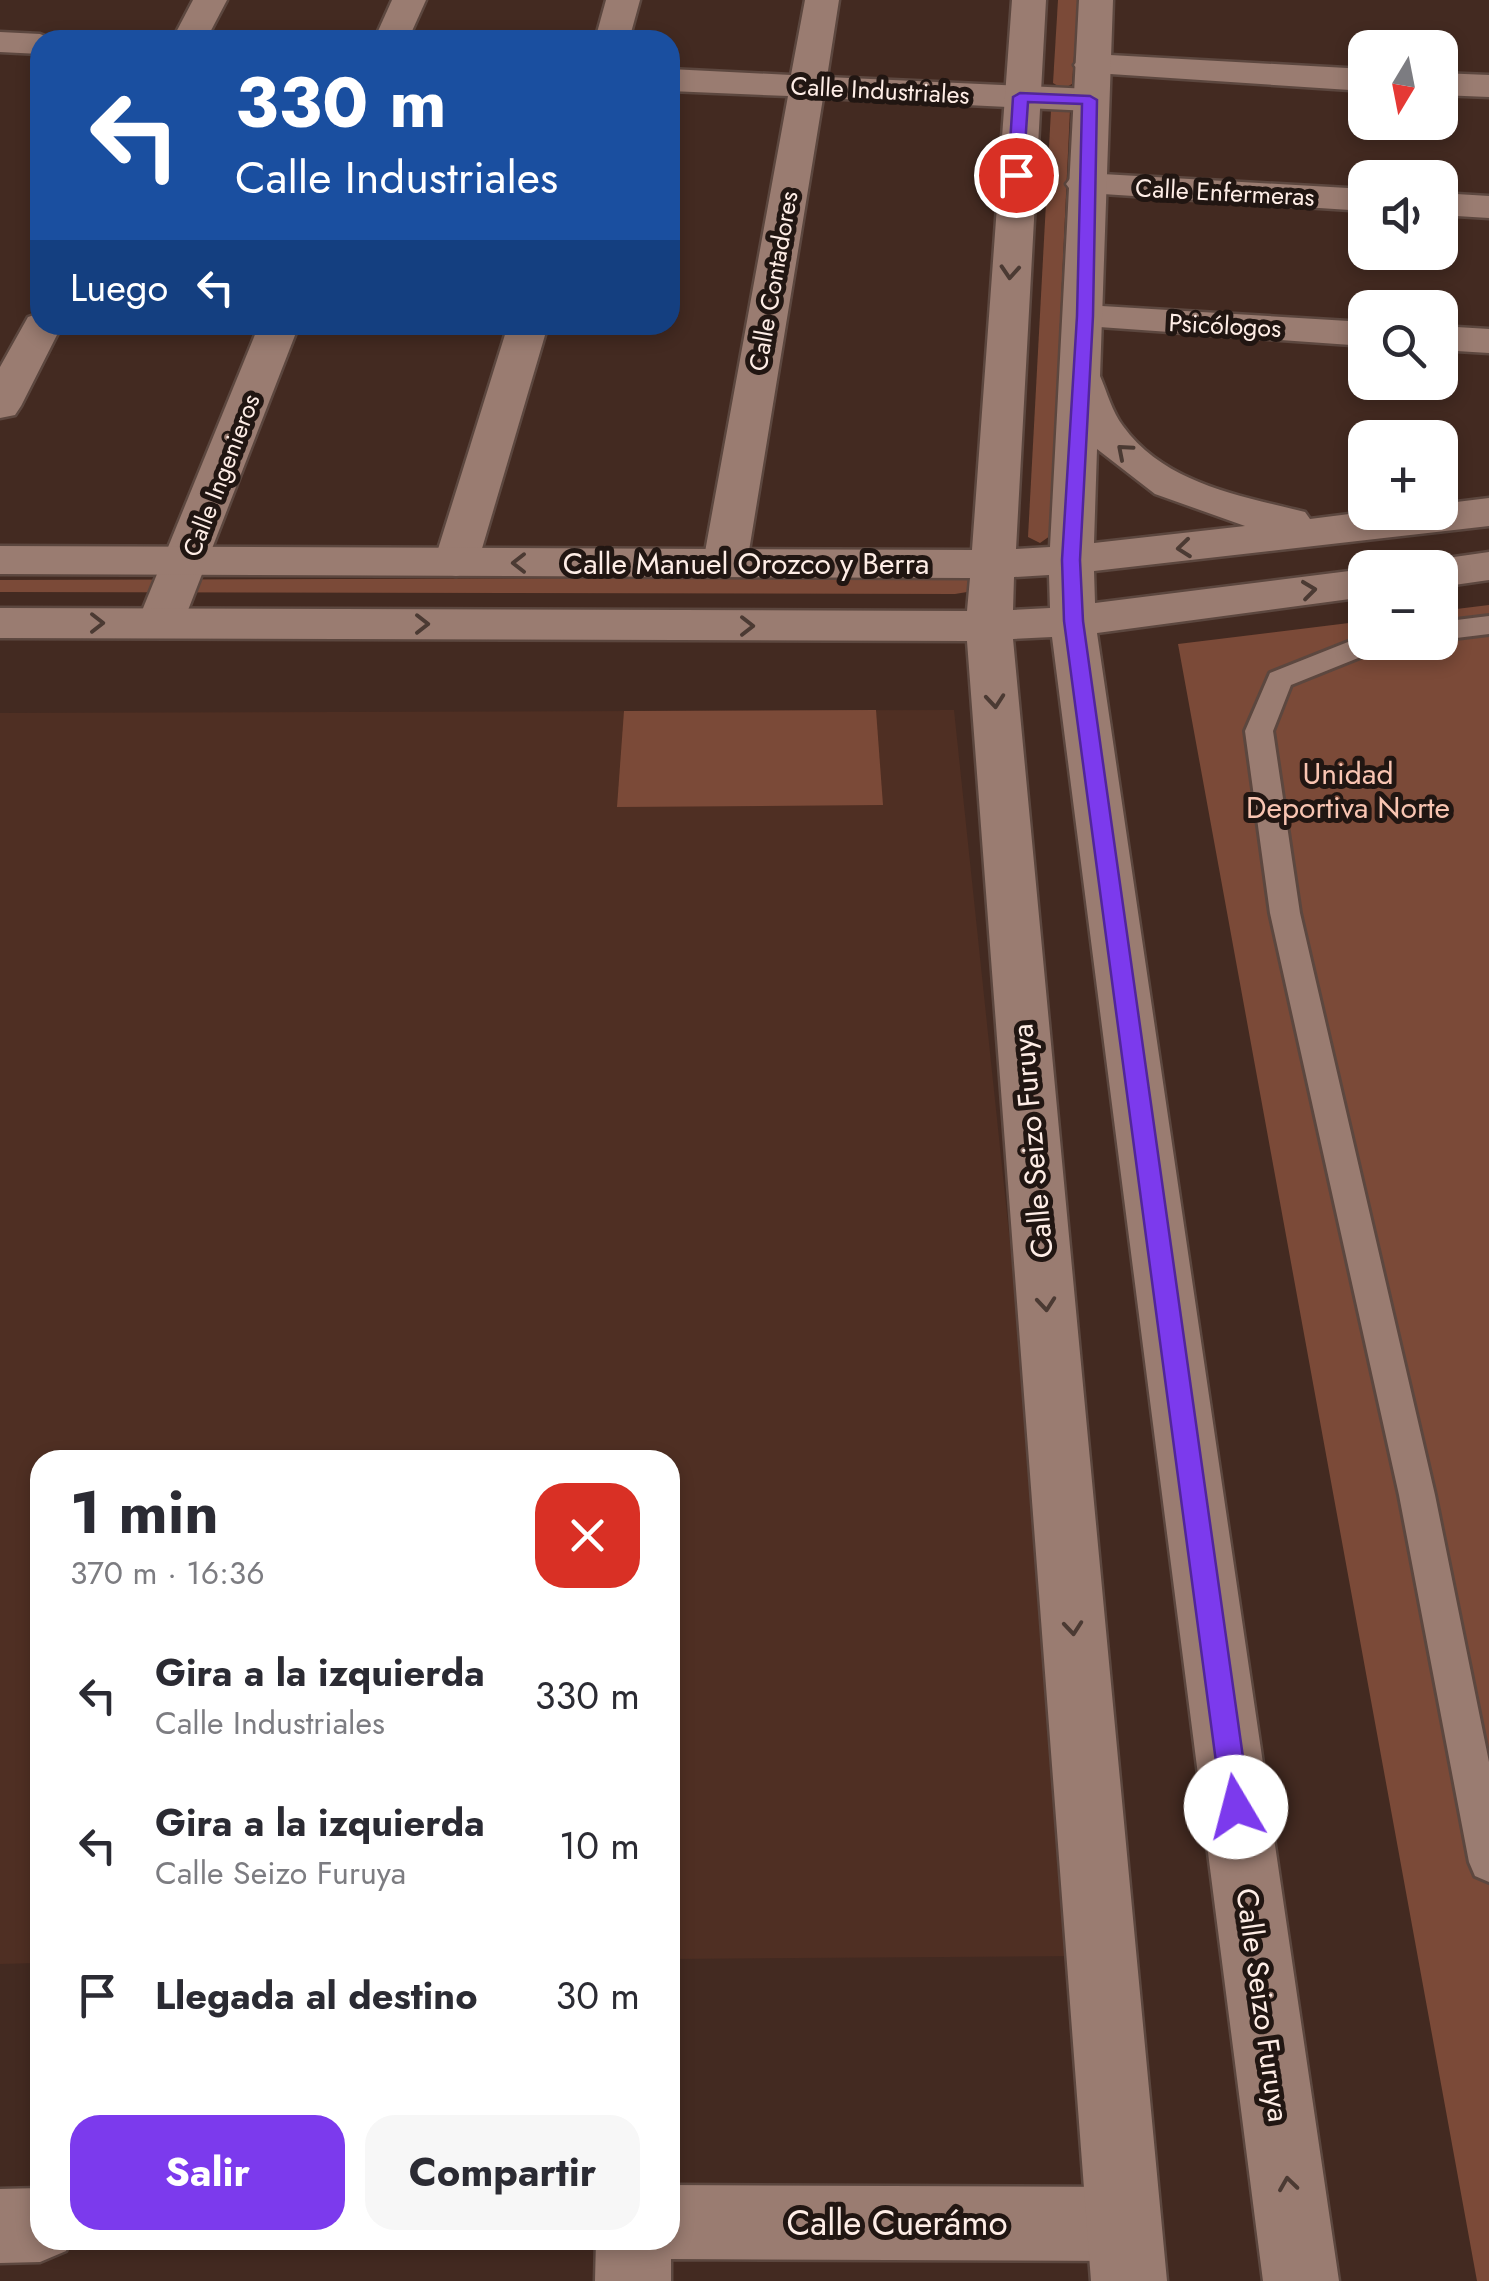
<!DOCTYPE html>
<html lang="es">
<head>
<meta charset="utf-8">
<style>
  body { margin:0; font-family:Jost,sans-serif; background:#f7f7f7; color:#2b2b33; height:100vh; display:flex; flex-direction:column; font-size:38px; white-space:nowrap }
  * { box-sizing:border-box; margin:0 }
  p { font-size:32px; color:#7c7c81 }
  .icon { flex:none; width:55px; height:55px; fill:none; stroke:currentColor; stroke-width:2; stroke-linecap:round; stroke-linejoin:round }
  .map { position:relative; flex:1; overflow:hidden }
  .side { position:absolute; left:30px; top:1450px; width:650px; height:800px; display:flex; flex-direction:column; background:#fff; border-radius:30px; box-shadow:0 5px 15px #0003 }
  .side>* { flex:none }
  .banner { position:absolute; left:30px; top:30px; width:650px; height:305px; border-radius:30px; box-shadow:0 5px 15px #0003; background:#1a4fa0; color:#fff; overflow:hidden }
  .needle { width:65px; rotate:190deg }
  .fabs { position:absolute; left:1348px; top:30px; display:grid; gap:20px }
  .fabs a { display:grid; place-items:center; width:110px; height:110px; border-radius:20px; background:#fff; box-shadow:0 5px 15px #0003; font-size:50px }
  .pin { position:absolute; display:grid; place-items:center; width:85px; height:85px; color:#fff; margin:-42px; border:5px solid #fff; border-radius:50%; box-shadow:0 2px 10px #0007 }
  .me { position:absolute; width:110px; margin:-55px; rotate:352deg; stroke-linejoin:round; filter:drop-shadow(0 0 8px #0008) }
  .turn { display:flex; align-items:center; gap:35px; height:210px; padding:0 40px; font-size:45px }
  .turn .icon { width:130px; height:130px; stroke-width:2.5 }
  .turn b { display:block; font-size:70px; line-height:85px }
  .then { display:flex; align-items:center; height:95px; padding:0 40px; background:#0003; gap:20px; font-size:38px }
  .round { display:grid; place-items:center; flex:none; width:105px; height:105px; border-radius:30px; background:#f7f7f7 }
  .summary { display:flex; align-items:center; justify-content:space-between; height:170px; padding:0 40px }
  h1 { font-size:60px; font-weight:700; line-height:75px }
  .action { display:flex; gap:20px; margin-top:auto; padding:20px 40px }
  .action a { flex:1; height:115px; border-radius:30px; background:#7c3aed; color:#fff; font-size:40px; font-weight:700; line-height:115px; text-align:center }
  .action a+a { background:#f7f7f7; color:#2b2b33 }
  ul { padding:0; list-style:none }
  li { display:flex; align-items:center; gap:30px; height:150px; padding:0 40px }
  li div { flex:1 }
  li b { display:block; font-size:38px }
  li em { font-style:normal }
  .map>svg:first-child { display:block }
  .built { fill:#4f2f23 }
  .green { fill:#7b4a38 }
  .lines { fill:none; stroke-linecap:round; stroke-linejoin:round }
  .service-casing { stroke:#5c473f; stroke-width:6 }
  .minor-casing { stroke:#5c473f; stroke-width:5 }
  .tertiary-casing { stroke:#5c473f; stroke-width:5 }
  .service { fill:#9a7c71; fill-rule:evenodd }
  .minor { fill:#9a7c71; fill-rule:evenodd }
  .tertiary { fill:#9a7c71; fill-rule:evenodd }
  .oneway { stroke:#4b3a33 }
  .route { fill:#7c3aed; stroke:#51269a; stroke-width:2.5 }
  .labels { text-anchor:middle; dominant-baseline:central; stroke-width:10; stroke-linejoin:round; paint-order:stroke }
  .far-street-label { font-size:25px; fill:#feede6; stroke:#211612 }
  .street-label { font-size:30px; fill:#feede6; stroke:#211612 }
  .park-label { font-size:30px; fill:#f9c5b2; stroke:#211612 }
  .near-street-label { font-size:35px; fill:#feede6; stroke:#211612 }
</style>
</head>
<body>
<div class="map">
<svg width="1489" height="2281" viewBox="0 0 1489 2281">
  <rect width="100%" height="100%" fill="#432a21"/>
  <polygon class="built" points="954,710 1085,1956 670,1959 670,1460 40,1460 40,1963 0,1964 0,713"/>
  <g class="green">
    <polygon points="1058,0 1078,0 1072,84 1063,89 1053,83"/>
    <polygon points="1059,105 1070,110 1050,536 1040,543 1028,537 1051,110"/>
    <polygon points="957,577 972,580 973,591 955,594 0,592 0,580"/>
    <polygon points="1489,605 1489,2281 1477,2281 1178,644 1365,621 1365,642 1440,642 1440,611"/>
    <polygon points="876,710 883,805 617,807 624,711"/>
  </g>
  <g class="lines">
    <defs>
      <g id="service">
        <polygon points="1489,616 1489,634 1440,640 1440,622"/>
        <polygon points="1363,636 1365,642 1386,642 1383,648 1291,685 1273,731 1300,913 1435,1495 1489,1762 1489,1882 1475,1876 1469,1862 1399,1495 1270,913 1245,731 1270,673"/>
      </g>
      <g id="minor">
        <polygon points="193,0 227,0 206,40 172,40"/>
        <polygon points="392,0 426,0 408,40 374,40"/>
        <polygon points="606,0 640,0 629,40 595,40"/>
        <polygon points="805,0 839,0 827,77 1090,89 1103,92 1108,100 1103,108 1090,111 823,98 747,563 741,573 725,577 709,573 703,563 788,96 670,91 670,69 791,75"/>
        <polygon points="0,32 40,34 55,40 40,40 40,54 0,52"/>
        <polygon points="1092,54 1365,69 1365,91 1080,72 1074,65 1080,58"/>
        <polygon points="1440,73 1489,75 1489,97 1440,95"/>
        <polygon points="1085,173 1365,189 1365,211 1072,192 1066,184 1072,176"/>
        <polygon points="1440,193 1489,196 1489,218 1440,215"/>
        <polygon points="1085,305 1365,322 1365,346 1071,325 1065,317 1071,309"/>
        <polygon points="40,313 40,325 62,325 21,406 15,415 0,418 0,367 28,317"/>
        <polygon points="259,325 299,325 183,623 176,633 160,638 144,633 137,623"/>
        <polygon points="508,325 548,325 478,562 472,572 456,576 440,572 434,562"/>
        <polygon points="1440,326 1489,329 1489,353 1440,350"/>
        <polygon points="670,2185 1124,2187 1150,2198 1161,2224 1150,2250 1124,2261 671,2259 671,2281 595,2281 596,2240 670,2240"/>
        <polygon points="40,2188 40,2240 71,2240 66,2251 40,2262 0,2263 0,2189"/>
      </g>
      <g id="tertiary">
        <path d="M1012 0H1046L1016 549 1050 547 1079 0H1113L1100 376C1107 392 1112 412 1123 426 1165 484 1241 496 1305 512L1310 519 1365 512H1440V504L1489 498V526L1094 571 1095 603 1365 569V597L1097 633 1339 2281H1263L1052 637 1013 639 1167 2281H1091L967 641 0 638V608L967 611 970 578 0 574V546L972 550ZM1097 449 1155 494 1245 526 1094 543ZM1049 575 1050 608 1013 610 1014 577Z"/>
        <polygon points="1489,552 1489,580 1440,587 1440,568 1421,568 1440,559"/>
      </g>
    </defs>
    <use href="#service" class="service-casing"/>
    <use href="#minor" class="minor-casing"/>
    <use href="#tertiary" class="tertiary-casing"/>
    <use href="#service" class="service"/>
    <use href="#minor" class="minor"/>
    <use href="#tertiary" class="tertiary"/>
  </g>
  <defs><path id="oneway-chevron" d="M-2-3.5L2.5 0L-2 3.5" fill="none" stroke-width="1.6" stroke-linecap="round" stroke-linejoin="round" transform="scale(2.5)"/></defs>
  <g class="oneway">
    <use href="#oneway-chevron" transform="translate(1010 272) rotate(94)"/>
    <use href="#oneway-chevron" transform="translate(1124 451) rotate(-139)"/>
    <use href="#oneway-chevron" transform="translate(1184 548) rotate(174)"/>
    <use href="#oneway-chevron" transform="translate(519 563) rotate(-180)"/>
    <use href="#oneway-chevron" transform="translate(1309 590) rotate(-7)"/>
    <use href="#oneway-chevron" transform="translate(97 623)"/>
    <use href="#oneway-chevron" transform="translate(422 624)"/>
    <use href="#oneway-chevron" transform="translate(747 626)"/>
    <use href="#oneway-chevron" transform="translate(995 701) rotate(85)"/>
    <use href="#oneway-chevron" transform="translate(1046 1304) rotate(85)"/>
    <use href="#oneway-chevron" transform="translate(1073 1628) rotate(85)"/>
    <use href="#oneway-chevron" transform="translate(1288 2184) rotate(-98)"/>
  </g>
  <polygon class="route" points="1020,93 1090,96 1097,100 1093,316 1080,560 1083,621 1250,1807 1246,1816 1236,1820 1226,1816 1222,1807 1064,621 1062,560 1077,316 1082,104 1028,102 1023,175 1016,179 1008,175 1013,97"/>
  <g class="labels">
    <g class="far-street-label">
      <text transform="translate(880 90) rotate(3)">Calle Industriales</text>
      <text transform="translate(1225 192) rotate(3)">Calle Enfermeras</text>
      <text transform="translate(773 281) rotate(-80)">Calle Contadores</text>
      <text transform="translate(1225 325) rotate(3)">Psicólogos</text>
      <text transform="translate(221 475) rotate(-69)">Calle Ingenieros</text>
    </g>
    <g class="street-label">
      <text x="746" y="563">Calle Manuel Orozco y Berra</text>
      <text transform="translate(1032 1141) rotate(-95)">Calle Seizo Furuya</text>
      <text transform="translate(1263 2005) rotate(82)">Calle Seizo Furuya</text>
    </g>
    <g class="park-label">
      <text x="1348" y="773">Unidad<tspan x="1348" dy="34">Deportiva Norte</tspan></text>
    </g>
    <g class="near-street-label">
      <text x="897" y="2223">Calle Cuerámo</text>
    </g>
  </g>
</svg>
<div class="fabs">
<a><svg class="needle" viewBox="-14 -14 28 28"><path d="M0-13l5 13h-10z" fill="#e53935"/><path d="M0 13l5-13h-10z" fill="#7c7c81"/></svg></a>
<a><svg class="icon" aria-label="sound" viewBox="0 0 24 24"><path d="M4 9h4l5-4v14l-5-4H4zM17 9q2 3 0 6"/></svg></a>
<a><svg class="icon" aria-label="search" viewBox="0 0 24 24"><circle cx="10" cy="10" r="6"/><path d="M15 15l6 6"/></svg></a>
<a>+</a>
<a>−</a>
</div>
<div class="pin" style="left:1016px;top:175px;background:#d93025"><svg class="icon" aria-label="arrive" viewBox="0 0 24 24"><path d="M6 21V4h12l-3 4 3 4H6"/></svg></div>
<svg class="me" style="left:1236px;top:1807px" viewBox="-20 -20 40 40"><circle r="19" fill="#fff"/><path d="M0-13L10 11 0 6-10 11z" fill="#7c3aed"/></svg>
<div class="banner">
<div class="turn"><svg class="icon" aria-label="left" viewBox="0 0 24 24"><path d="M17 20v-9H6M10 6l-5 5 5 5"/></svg><div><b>330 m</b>Calle Industriales</div></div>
<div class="then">Luego<svg class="icon" aria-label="left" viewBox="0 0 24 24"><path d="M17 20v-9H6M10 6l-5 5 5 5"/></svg></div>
</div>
<section class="side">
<div class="summary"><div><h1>1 min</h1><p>370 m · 16:36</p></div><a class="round" style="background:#d93025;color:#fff"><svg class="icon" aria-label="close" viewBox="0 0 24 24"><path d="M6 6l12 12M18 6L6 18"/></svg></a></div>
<ul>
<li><svg class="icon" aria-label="left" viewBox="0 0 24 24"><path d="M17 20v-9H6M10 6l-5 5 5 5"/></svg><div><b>Gira a la izquierda</b><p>Calle Industriales</p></div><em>330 m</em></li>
<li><svg class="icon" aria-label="left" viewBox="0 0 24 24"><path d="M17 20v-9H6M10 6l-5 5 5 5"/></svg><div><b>Gira a la izquierda</b><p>Calle Seizo Furuya</p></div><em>10 m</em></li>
<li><svg class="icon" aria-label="arrive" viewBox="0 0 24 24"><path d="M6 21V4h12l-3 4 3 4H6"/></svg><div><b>Llegada al destino</b></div><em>30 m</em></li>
</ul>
<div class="action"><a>Salir</a><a>Compartir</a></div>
</section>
</div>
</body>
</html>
